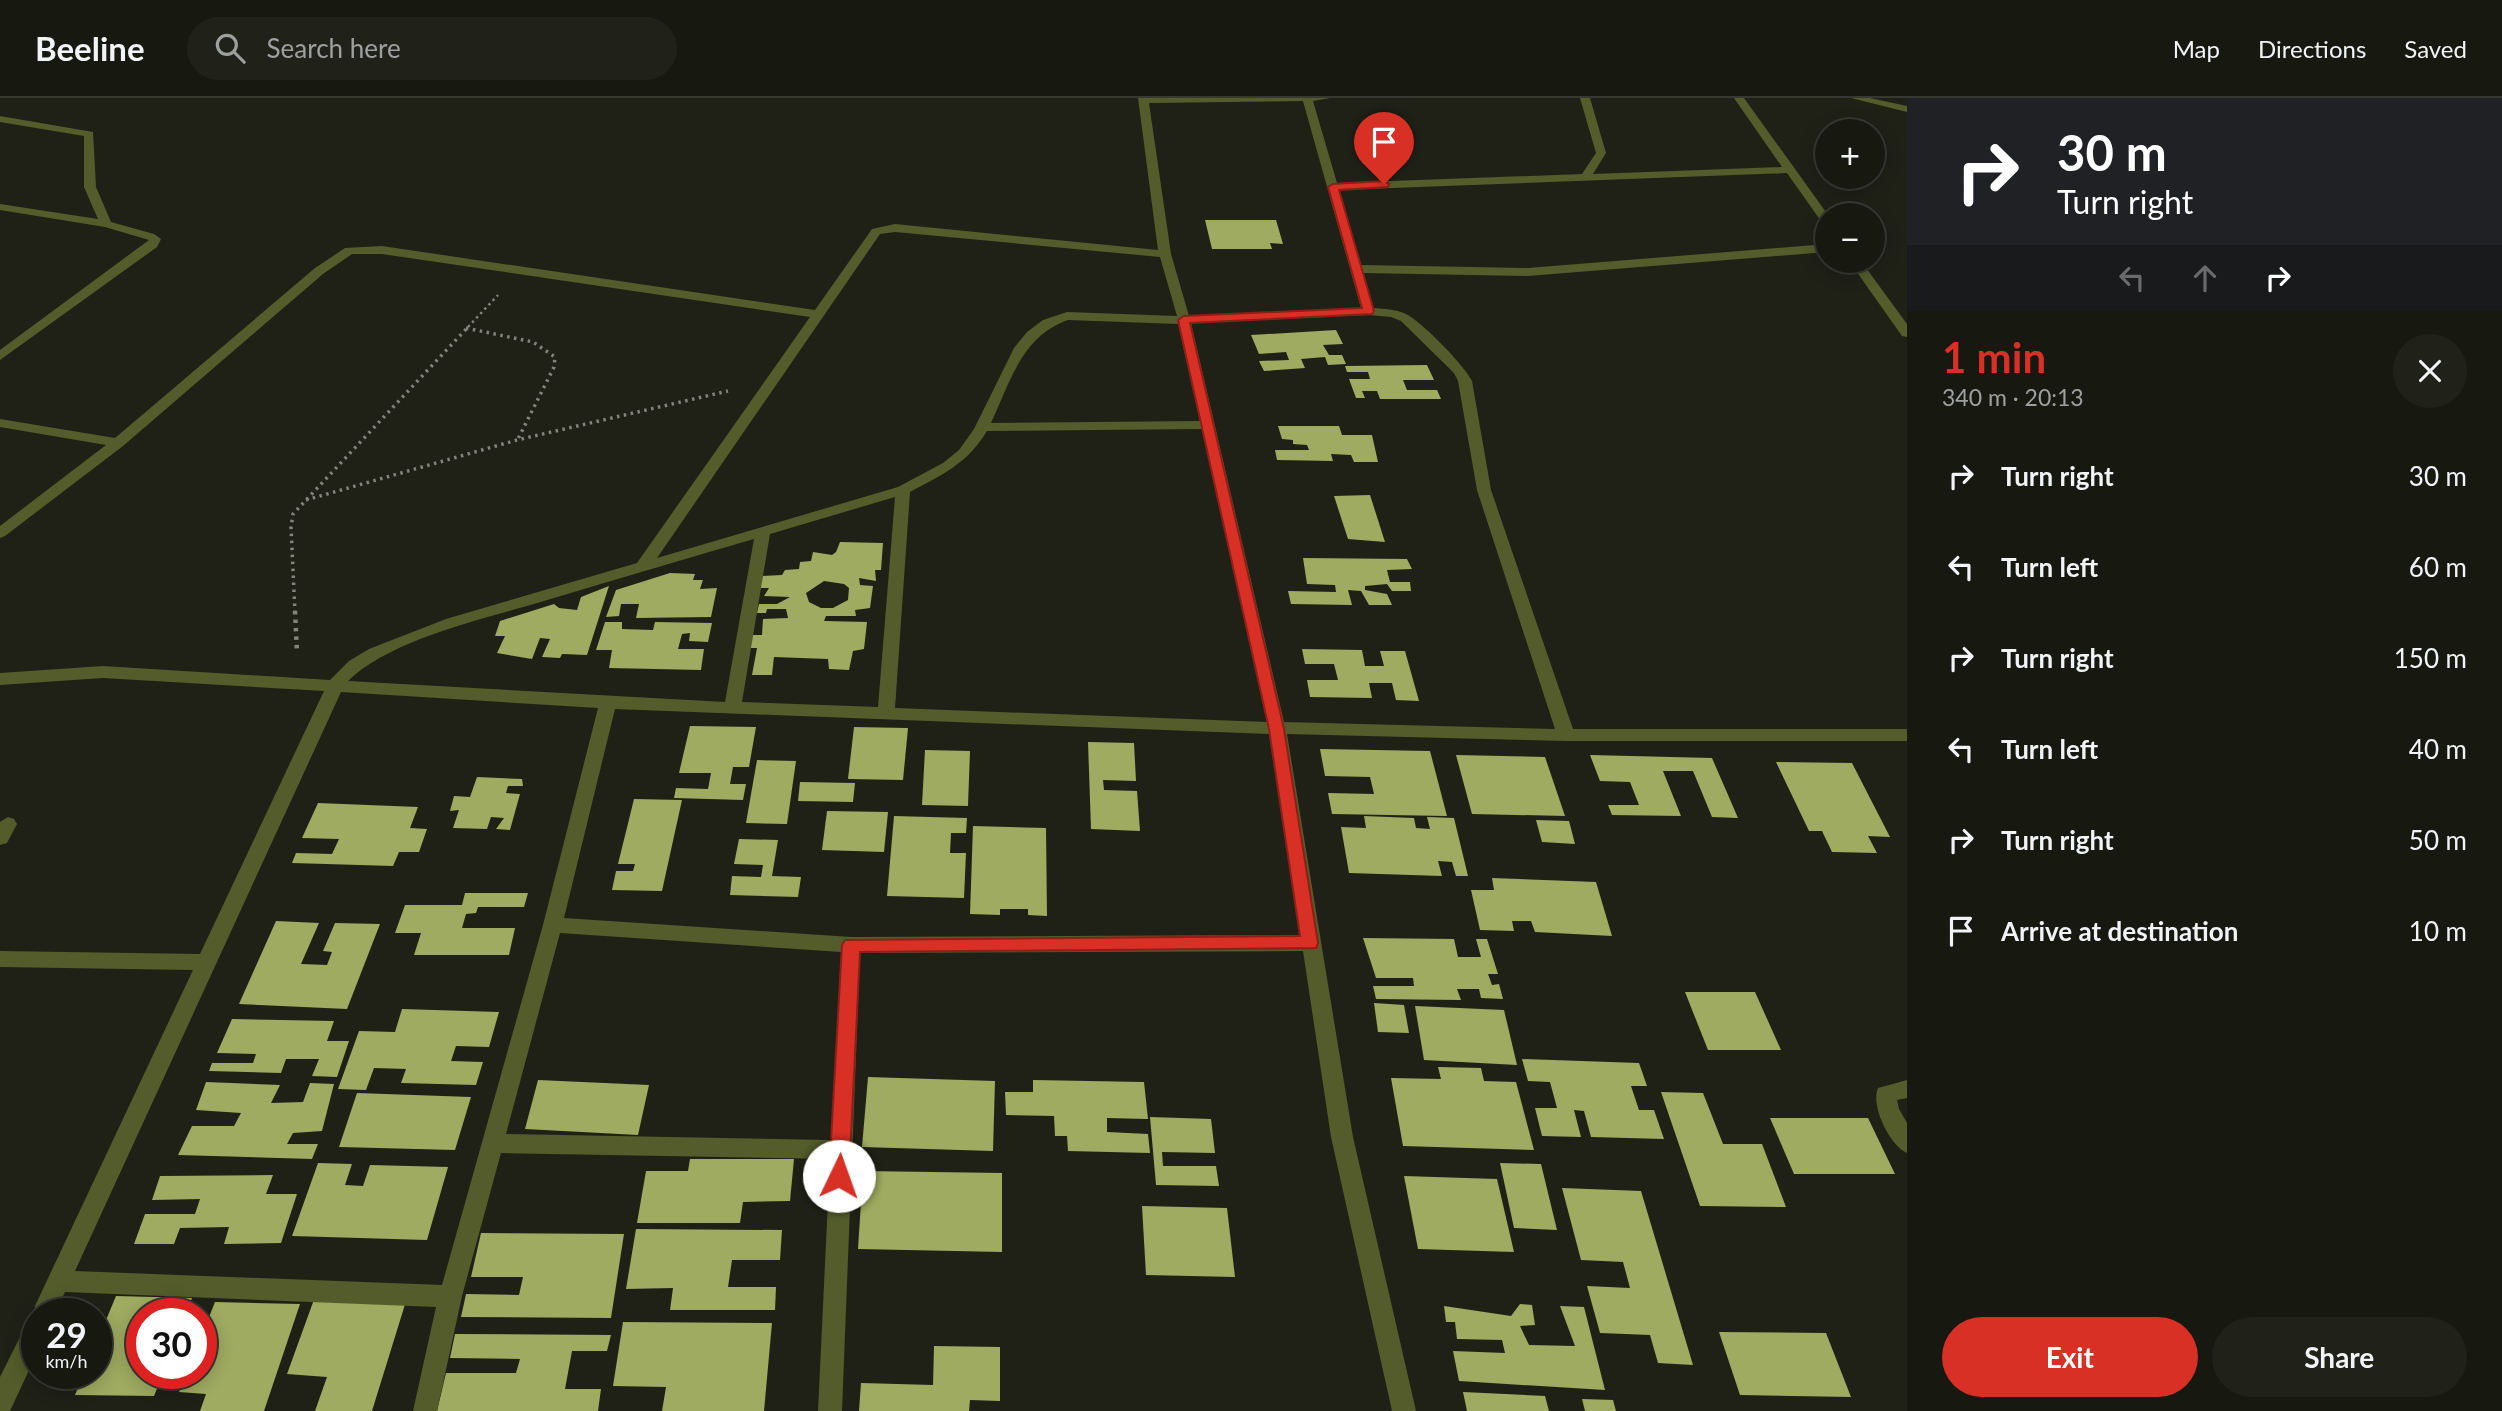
<!DOCTYPE html>
<html lang="en">
<head>
<meta charset="utf-8">
<style>
  body { margin:0; font-family:Lato,sans-serif; background:#20221a; color:#f1f3f6; height:100vh; display:flex; flex-direction:column; font-size:26px; white-space:nowrap }
  * { box-sizing:border-box; margin:0 }
  p { font-size:23px; color:#9ea09f }
  .icon { flex:none; width:38px; height:38px; fill:none; stroke:currentColor; stroke-width:2; stroke-linecap:round; stroke-linejoin:round }
  .map { position:relative; flex:1; overflow:hidden }
  .details { display:flex; flex-direction:column; background:#171911; width:595px }
  .details>* { flex:none }
  .banner { background:#202124; color:#fff; overflow:hidden }
  .tools { position:absolute; left:1815px; top:21px; display:grid; gap:14px }
  .tools a { display:grid; place-items:center; width:70px; height:70px; border-radius:50%; background:#171911; box-shadow:0 4px 18px #0003,0 0 0 2px #363831; font-size:35px }
  .speed { position:absolute; left:21px; top:1200px; display:flex; gap:14px; font-size:35px; font-weight:700; text-align:center }
  .speed>* { display:grid; place-content:center; width:91px; height:91px; border-radius:50%; background:#171911; box-shadow:0 4px 18px #0003,0 0 0 2px #363831; line-height:1 }
  .speed small { font-size:18px; font-weight:400 }
  .speed .limit { border:10px solid #d22; background:#fff; color:#111 }
  .pin { position:absolute; display:grid; place-items:center; width:60px; height:60px; color:#fff; margin:-72px -30px; border-radius:50% 50% 50% 0; rotate:-45deg; box-shadow:0 0 7px #0007 }
  .pin .icon { rotate:45deg }
  .me { position:absolute; width:77px; margin:-38px; rotate:3deg; stroke-linejoin:round; filter:drop-shadow(0 0 5px #0008) }
  .turn { display:flex; align-items:center; gap:24px; height:147px; padding:0 35px; font-size:32px }
  .turn .icon { width:91px; height:91px; stroke-width:2.5 }
  .turn b { display:block; font-size:49px; line-height:60px }
  .lanes { display:flex; align-items:center; height:66px; padding:0 35px; background:#0003; justify-content:center; gap:35px; direction:ltr }
  .lanes .off { opacity:.35 }
  .round { display:grid; place-items:center; flex:none; width:74px; height:74px; border-radius:37px; background:#20221a }
  .headline { display:flex; align-items:center; justify-content:space-between; height:119px; padding:0 35px }
  h1 { font-size:42px; font-weight:700; line-height:52px; color:#d93025 }
  .cta { display:flex; gap:14px; margin-top:auto; padding:14px 35px }
  .cta a { flex:1; height:80px; border-radius:42px; background:#d93025; color:#fff; font-size:28px; font-weight:700; line-height:80px; text-align:center }
  .cta a+a { background:#20221a; color:#f1f3f6 }
  ul { padding:0; list-style:none }
  li { display:flex; align-items:center; gap:21px; height:91px; padding:0 35px }
  li div { flex:1 }
  li b { display:block; font-size:26px }
  li em { font-style:normal }
  header { display:flex; align-items:center; gap:42px; box-sizing:border-box; height:98px; padding:0 35px; background:#171911; border-bottom:2px solid #363831 }
  header strong { font-size:33px }
  nav { display:flex; gap:38px; margin-inline-start:auto; font-size:24px }
  .search { width:490px; height:63px; background:#20221a; display:flex; align-items:center; gap:18px; box-sizing:border-box; padding:0 24px; border-radius:38px; color:#9ea09f; font-size:26px }
  main { display:flex; flex:1; min-height:0 }
  .map>svg:first-child { display:block }
  .building { fill:#9eab60; fill-rule:evenodd }
  .lines { fill:none; stroke-linecap:round; stroke-linejoin:round }
  .path-far2 { stroke:#82837b; stroke-width:2.5; stroke-dasharray:2.5 3.5; stroke-linecap:butt }
  .path-far1 { stroke:#82837b; stroke-width:3.5; stroke-dasharray:2.5 4.5; stroke-linecap:butt }
  .path { stroke:#82837b; stroke-width:4.5; stroke-dasharray:3.5 5; stroke-linecap:butt }
  .minor { fill:#535c2a; fill-rule:evenodd }
  .route { fill:#d93025; stroke:#8d1f18; stroke-width:2 }
</style>
</head>
<body>
<header>
<strong>Beeline</strong>
<div class="search"><svg class="icon" aria-label="search" viewBox="0 0 24 24"><circle cx="10" cy="10" r="6"/><path d="M15 15l6 6"/></svg>Search here</div>
<nav><a>Map</a><a>Directions</a><a>Saved</a></nav>
</header>
<main>
<div class="map">
<svg width="1907" height="1313" viewBox="0 0 1907 1313">
  <rect width="100%" height="100%" fill="#1f2117"/>
  <g class="building">
    <polygon points="1205,122 1276,122 1283,146 1270,145 1272,151 1212,151"/>
    <polygon points="1336,232 1343,246 1323,247 1329,257 1342,257 1346,266 1328,267 1325,259 1301,261 1305,270 1264,273 1259,263 1289,262 1286,254 1259,256 1251,237"/>
    <polygon points="1427,267 1434,282 1403,282 1407,292 1437,292 1441,301 1380,301 1377,293 1362,293 1365,300 1356,300 1349,281 1370,281 1368,274 1347,274 1345,268"/>
    <polygon points="1278,328 1339,328 1342,337 1372,337 1378,364 1354,364 1351,357 1331,356 1333,363 1277,362 1275,352 1309,352 1307,347 1293,346 1293,342 1282,341"/>
    <polygon points="1370,397 1385,444 1348,441 1334,398"/>
    <path d="M840 444 883 445 881 472H875L876 483 859 480 860 487 873 488 870 510 855 512 856 518H826L824 523 867 524 864 551 853 553 849 572 829 571 828 561 774 559 772 577H752L757 550H748L751 537H762L763 521 788 520 786 511H767L766 515H757L759 506H777L790 499 764 498 769 490H758L761 478 782 477 785 472 799 471 800 464 811 463 813 454 832 457 836 454ZM824 483 844 486 849 490 848 502 833 510H821L809 504 806 495Z"/>
    <polygon points="1303,460 1407,461 1412,471 1387,472 1390,484 1410,484 1411,493 1392,493 1387,486 1365,488 1365,492 1387,496 1392,507 1369,507 1361,493 1348,492 1352,507 1291,506 1288,493 1336,494 1335,487 1307,486"/>
    <polygon points="670,475 695,476 693,482 703,482 700,491 717,490 711,519 636,520 639,506 621,506 619,518 606,519 616,492"/>
    <polygon points="609,488 587,557 562,556 560,560 542,559 550,541 540,540 532,561 497,555 505,538 495,538 500,523 554,506 559,510 577,512 581,499"/>
    <polygon points="605,524 622,524 622,531 653,532 655,524 712,525 708,544 689,543 690,535 682,536 678,551 704,551 701,572 609,570 612,552 596,552"/>
    <polygon points="1302,551 1362,552 1365,568 1384,568 1380,553 1405,553 1419,603 1396,602 1392,585 1369,585 1372,600 1310,599 1307,582 1338,582 1334,566 1305,566"/>
    <polygon points="690,628 756,629 749,669 733,669 730,686 746,686 743,702 674,700 676,690 708,691 711,675 679,675"/>
    <polygon points="854,629 908,630 903,682 848,681"/>
    <polygon points="1088,644 1134,645 1136,683 1103,682 1104,692 1137,693 1140,733 1091,731"/>
    <polygon points="1320,651 1430,653 1447,718 1332,716 1328,695 1374,696 1370,679 1325,678"/>
    <polygon points="925,652 970,653 968,708 922,707"/>
    <polygon points="1456,657 1545,659 1565,718 1472,716"/>
    <polygon points="1590,657 1712,660 1738,720 1712,719 1693,673 1663,673 1681,718 1612,717 1608,707 1639,707 1630,684 1600,683"/>
    <polygon points="757,662 796,663 787,726 746,725"/>
    <polygon points="1776,664 1852,665 1890,739 1868,738 1877,755 1832,754 1822,733 1809,733"/>
    <polygon points="477,679 522,681 523,688 508,688 506,695 520,696 510,732 496,731 504,720 491,719 487,731 453,730 459,712 450,713 454,698 470,699"/>
    <polygon points="800,684 855,685 853,704 798,703"/>
    <polygon points="634,701 682,702 662,793 612,792 616,773 633,773 635,766 618,766"/>
    <polygon points="318,705 418,709 410,730 427,731 419,754 399,754 393,768 292,765 296,755 332,756 339,741 302,740"/>
    <polygon points="827,713 888,714 884,754 822,752"/>
    <polygon points="894,718 967,720 966,735 951,735 950,755 966,755 964,800 887,798"/>
    <polygon points="1364,718 1414,720 1416,730 1430,731 1427,719 1454,720 1468,778 1456,778 1452,764 1438,763 1442,778 1349,775 1341,729 1366,730"/>
    <polygon points="1536,722 1569,723 1575,746 1542,744"/>
    <polygon points="973,728 1046,730 1047,818 1028,817 1028,811 1000,811 1000,817 970,816"/>
    <polygon points="739,741 778,742 772,778 801,779 798,799 730,797 732,778 761,779 763,767 734,766"/>
    <polygon points="1492,780 1596,784 1612,838 1535,834 1531,823 1512,823 1514,833 1480,832 1471,792 1494,792"/>
    <polygon points="465,795 528,795 524,809 478,809 476,815 466,816 462,830 515,830 509,857 414,857 421,835 395,835 405,807 462,807"/>
    <polygon points="276,823 319,825 301,866 327,867 332,854 323,853 335,825 380,826 347,911 239,906"/>
    <polygon points="1363,840 1454,841 1458,859 1481,859 1476,841 1487,841 1498,876 1488,876 1492,887 1499,886 1503,901 1481,900 1479,891 1457,891 1461,902 1376,901 1373,888 1414,888 1413,880 1376,880"/>
    <polygon points="1685,894 1755,894 1781,952 1708,952"/>
    <polygon points="1374,905 1404,907 1409,935 1378,934"/>
    <polygon points="1415,908 1504,912 1517,967 1424,962"/>
    <polygon points="402,911 499,914 489,949 456,948 451,963 483,964 476,987 401,985 406,971 374,970 366,992 338,991 359,933 395,934"/>
    <polygon points="232,921 334,923 327,943 349,943 337,979 312,978 319,961 286,961 281,975 209,973 212,965 253,965 256,956 217,955"/>
    <polygon points="1522,961 1639,965 1647,988 1631,988 1639,1012 1654,1012 1664,1041 1591,1039 1584,1013 1574,1012 1581,1039 1542,1038 1535,1010 1557,1010 1550,984 1528,983"/>
    <polygon points="1438,969 1481,970 1484,983 1516,984 1534,1052 1403,1048 1391,980 1441,981"/>
    <polygon points="868,979 995,983 993,1053 862,1049"/>
    <polygon points="538,982 649,987 638,1037 525,1031"/>
    <polygon points="1033,982 1144,984 1148,1021 1107,1020 1107,1034 1148,1036 1150,1055 1068,1053 1067,1038 1055,1038 1054,1018 1006,1017 1005,994 1033,994"/>
    <polygon points="206,984 280,987 271,1005 303,1004 310,985 334,986 322,1033 293,1035 287,1046 318,1046 312,1061 178,1057 192,1028 234,1028 241,1015 196,1012"/>
    <polygon points="1661,994 1703,995 1723,1046 1762,1046 1786,1109 1700,1108"/>
    <polygon points="357,995 471,999 455,1052 339,1049"/>
    <polygon points="1150,1019 1211,1021 1215,1055 1162,1054 1163,1068 1216,1068 1219,1088 1156,1087"/>
    <polygon points="1770,1020 1868,1020 1895,1076 1794,1076"/>
    <polygon points="690,1061 794,1061 790,1103 743,1104 740,1125 637,1125 646,1073 688,1073"/>
    <polygon points="318,1065 352,1066 345,1087 363,1088 370,1067 448,1069 427,1142 292,1138"/>
    <polygon points="1500,1065 1541,1066 1557,1132 1514,1130"/>
    <polygon points="863,1073 1002,1075 1002,1154 858,1151"/>
    <polygon points="273,1077 266,1096 297,1096 281,1145 224,1146 229,1129 180,1130 174,1146 134,1146 145,1116 195,1116 200,1101 152,1102 160,1078"/>
    <polygon points="1404,1078 1497,1081 1514,1154 1418,1151"/>
    <polygon points="1562,1090 1641,1093 1693,1267 1658,1265 1650,1237 1600,1235 1587,1188 1630,1190 1623,1164 1581,1162"/>
    <polygon points="1142,1108 1227,1110 1235,1179 1146,1177"/>
    <polygon points="636,1131 782,1132 780,1162 732,1162 728,1189 776,1189 775,1212 670,1212 673,1190 626,1191"/>
    <polygon points="481,1135 624,1136 611,1220 461,1219 466,1196 519,1197 523,1179 471,1179"/>
    <polygon points="316,1196 407,1200 372,1313 315,1313 327,1279 287,1276"/>
    <polygon points="116,1198 192,1200 186,1216 142,1216 142,1276 163,1276 154,1298 75,1297 84,1276 96,1276 96,1246"/>
    <polygon points="215,1204 300,1206 264,1313 200,1313 206,1296 179,1294 187,1276 201,1276 201,1239"/>
    <polygon points="1520,1206 1532,1207 1535,1227 1520,1228 1529,1247 1575,1248 1560,1208 1584,1209 1605,1292 1459,1283 1453,1253 1505,1255 1502,1242 1457,1241 1455,1224 1446,1224 1444,1208 1511,1218"/>
    <polygon points="623,1224 772,1225 764,1313 662,1313 666,1289 613,1288"/>
    <polygon points="1719,1234 1826,1235 1851,1299 1740,1297"/>
    <polygon points="455,1236 611,1237 607,1253 572,1253 565,1291 601,1291 598,1313 437,1313 446,1275 516,1275 520,1261 450,1260"/>
    <polygon points="934,1248 1000,1249 1000,1303 970,1302 969,1313 859,1313 861,1285 933,1287"/>
    <polygon points="1463,1294 1545,1298 1549,1313 1467,1313"/>
    <polygon points="1582,1301 1613,1302 1616,1313 1585,1313"/>
  </g>
  <g class="lines">
    <polyline class="path-far2" points="468,229 498,197"/>
    <g class="path-far1">
      <polyline points="466,230 533,244 555,259 554,269 518,341"/>
      <polyline points="306,402 517,342 728,293"/>
      <polyline points="295,515 291,429 293,416 469,228"/>
    </g>
    <polyline class="path" points="295,513 297,555"/>
    <g class="minor">
      <path d="M1138 0H1330L1313 3 1337 85 1582 76 1596 55 1580 0H1590L1606 55 1593 76 1782 69 1734 0H1744L1828 117 1827 127 1823 126 1787 75 1339 92 1361 167 1528 170 1827 146V154L1528 178 1363 175 1373 210C1385 211 1395 211 1406 216 1421 223 1464 267 1472 283L1491 392 1573 631H1907V643H1566L1287 636 1353 1039 1416 1313H1392L1331 1039 1303 853 860 855 842 1313H818L830 1061 501 1055 462 1198 437 1313H413L436 1209 65 1194 55 1216H37V1255L10 1313H0V1279L29 1221 33 1219 35 1208 193 872 0 869V853L200 856 324 593 103 580 0 587V575L103 568 330 582 349 563 369 551 446 521 637 465 810 219 382 156H352L323 176 123 348 5 438 0 440V428L106 347 0 329V321L115 340 315 170 345 150 382 148 815 212 872 131 895 126 1158 152ZM1303 3 1361 210 1189 218 1171 156 1149 5ZM895 134 1160 159 1177 218 1067 214 1043 222 1027 234 1014 250 974 331 959 352 943 365 898 389 657 460 880 136ZM1368 217 1391 219 1401 223 1454 275 1458 283 1477 392 1555 631 1284 624 1191 225ZM1068 222 1178 226 1200 323 991 325C1010 284 1022 238 1068 222ZM1202 331 1267 624 895 610 910 394C942 377 968 365 987 333ZM895 399 878 609 742 604 770 436ZM754 441 725 604 348 583C390 541 487 520 544 503 614 482 684 461 754 441ZM341 594 598 610 543 827 442 1187 75 1173ZM615 611 1269 636 1300 837 851 839 564 820ZM560 835 841 854 831 1042 506 1036Z"/>
      <polygon points="1851,0 1870,0 1907,8 1907,14"/>
      <polygon points="0,18 93,34 96,89 111,124 154,136 161,141 157,149 0,262 0,252 149,142 105,129 0,112 0,106 98,121 84,89 84,38 0,24"/>
      <polygon points="1849,163 1861,163 1907,226 1907,239 1902,238"/>
      <polygon points="8,719 14,721 17,726 7,745 0,747 0,724"/>
      <path d="M1907 982V1000L1897 1002 1899 1011 1907 1025V1055C1890 1048 1870 1007 1878 990Z"/>
    </g>
  </g>
  <polygon class="route" points="1384,83 1389,86 1388,89 1339,92 1374,213 1372,216 1190,225 1284,631 1318,845 1316,850 860,854 849,1078 846,1084 839,1087 832,1084 829,1078 842,847 845,842 1300,838 1269,631 1178,222 1184,218 1362,210 1328,89 1333,86"/>
</svg>
<div class="tools">
<a>+</a>
<a>−</a>
</div>
<div class="speed"><div>29<small>km/h</small></div><div class="limit">30</div></div>
<div class="pin" style="left:1384px;top:86px;background:#d93025"><svg class="icon" aria-label="arrive" viewBox="0 0 24 24"><path d="M6 21V4h12l-3 4 3 4H6"/></svg></div>
<svg class="me" style="left:839px;top:1078px" viewBox="-20 -20 40 40"><circle r="19" fill="#fff"/><path d="M0-13L10 11 0 6-10 11z" fill="#d93025"/></svg>
</div>
<section class="details">
<div class="banner">
<div class="turn"><svg class="icon" aria-label="right" viewBox="0 0 24 24"><path d="M7 20v-9h11M14 6l5 5-5 5"/></svg><div><b>30 m</b>Turn right</div></div>
<div class="lanes"><svg class="icon off" aria-label="left" viewBox="0 0 24 24"><path d="M17 20v-9H6M10 6l-5 5 5 5"/></svg><svg class="icon off" aria-label="ahead" viewBox="0 0 24 24"><path d="M12 20V5M6 11l6-6 6 6"/></svg><svg class="icon" aria-label="right" viewBox="0 0 24 24"><path d="M7 20v-9h11M14 6l5 5-5 5"/></svg></div>
</div>
<div class="headline"><div><h1>1 min</h1><p>340 m · 20:13</p></div><a class="round"><svg class="icon" aria-label="close" viewBox="0 0 24 24"><path d="M6 6l12 12M18 6L6 18"/></svg></a></div>
<ul>
<li><svg class="icon" aria-label="right" viewBox="0 0 24 24"><path d="M7 20v-9h11M14 6l5 5-5 5"/></svg><div><b>Turn right</b></div><em>30 m</em></li>
<li><svg class="icon" aria-label="left" viewBox="0 0 24 24"><path d="M17 20v-9H6M10 6l-5 5 5 5"/></svg><div><b>Turn left</b></div><em>60 m</em></li>
<li><svg class="icon" aria-label="right" viewBox="0 0 24 24"><path d="M7 20v-9h11M14 6l5 5-5 5"/></svg><div><b>Turn right</b></div><em>150 m</em></li>
<li><svg class="icon" aria-label="left" viewBox="0 0 24 24"><path d="M17 20v-9H6M10 6l-5 5 5 5"/></svg><div><b>Turn left</b></div><em>40 m</em></li>
<li><svg class="icon" aria-label="right" viewBox="0 0 24 24"><path d="M7 20v-9h11M14 6l5 5-5 5"/></svg><div><b>Turn right</b></div><em>50 m</em></li>
<li><svg class="icon" aria-label="arrive" viewBox="0 0 24 24"><path d="M6 21V4h12l-3 4 3 4H6"/></svg><div><b>Arrive at destination</b></div><em>10 m</em></li>
</ul>
<div class="cta"><a>Exit</a><a>Share</a></div>
</section>
</main>
</body>
</html>
